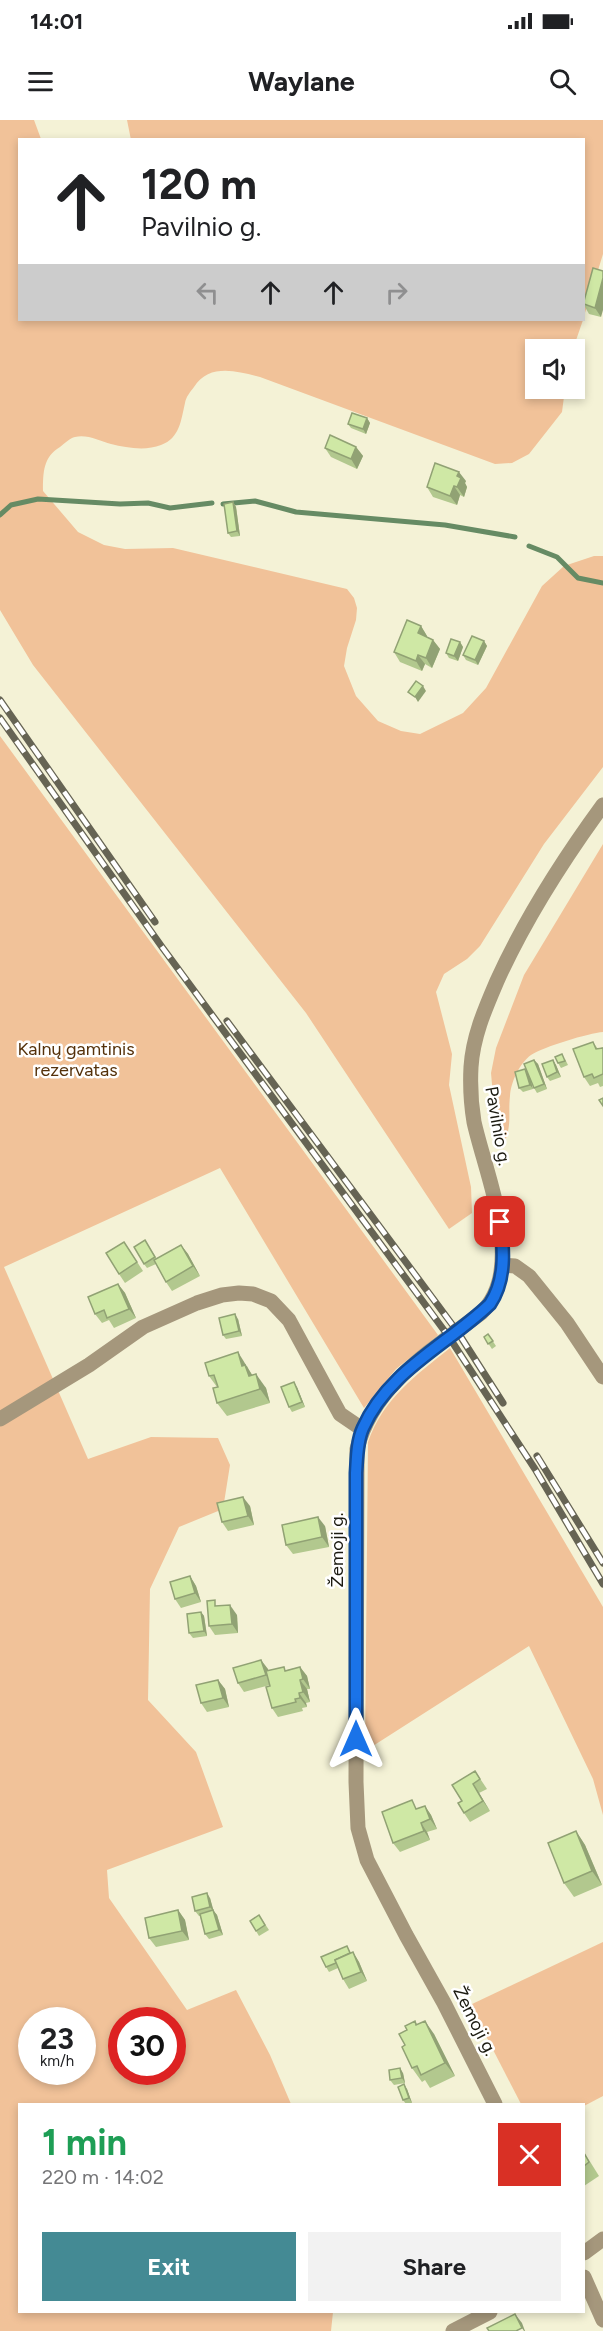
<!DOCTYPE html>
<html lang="en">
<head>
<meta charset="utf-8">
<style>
  body { margin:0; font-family:Figtree,sans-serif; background:#f2f2f2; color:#202124; height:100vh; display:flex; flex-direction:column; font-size:22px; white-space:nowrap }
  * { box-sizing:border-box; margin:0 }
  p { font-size:20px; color:#757577 }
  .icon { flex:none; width:33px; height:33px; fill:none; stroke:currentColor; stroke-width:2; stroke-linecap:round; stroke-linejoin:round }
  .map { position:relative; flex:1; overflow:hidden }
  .drawer { position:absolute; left:18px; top:1983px; width:567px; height:210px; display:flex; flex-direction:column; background:#fff; border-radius:0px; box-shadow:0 3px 9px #0003 }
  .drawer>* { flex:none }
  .guide { position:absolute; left:18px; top:18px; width:567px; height:183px; border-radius:0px; box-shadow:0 3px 9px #0003; background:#fff; color:#202124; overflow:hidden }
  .buttons { position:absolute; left:525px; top:219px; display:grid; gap:12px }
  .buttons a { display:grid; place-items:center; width:60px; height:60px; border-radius:0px; background:#fff; box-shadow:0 3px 9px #0003; font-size:30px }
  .speed { position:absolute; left:18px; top:1887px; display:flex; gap:12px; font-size:30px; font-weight:700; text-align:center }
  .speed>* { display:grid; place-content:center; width:78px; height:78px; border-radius:50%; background:#fff; box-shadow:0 3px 9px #0003; line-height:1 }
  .speed small { font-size:15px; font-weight:400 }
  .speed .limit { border:9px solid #d22; background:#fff; color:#111 }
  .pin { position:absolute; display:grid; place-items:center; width:51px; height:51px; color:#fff; margin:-26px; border-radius:12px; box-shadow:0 3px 9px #0006 }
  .me { position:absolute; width:66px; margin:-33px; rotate:0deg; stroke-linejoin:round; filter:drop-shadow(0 0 4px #0008) }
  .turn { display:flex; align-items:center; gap:21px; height:126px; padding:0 24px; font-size:27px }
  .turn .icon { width:78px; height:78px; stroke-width:2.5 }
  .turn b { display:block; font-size:42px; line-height:51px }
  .lanes { display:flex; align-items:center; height:57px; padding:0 24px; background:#0003; justify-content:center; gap:30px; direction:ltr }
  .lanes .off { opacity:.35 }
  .round { display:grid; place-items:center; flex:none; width:63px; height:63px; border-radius:0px; background:#f2f2f2 }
  .head { display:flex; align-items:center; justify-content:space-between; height:102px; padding:0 24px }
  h1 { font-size:36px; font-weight:700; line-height:45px; color:#1e9e55 }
  .primary-button { display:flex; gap:12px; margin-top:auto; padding:12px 24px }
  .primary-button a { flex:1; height:69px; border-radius:0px; background:#448a94; color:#fff; font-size:24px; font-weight:700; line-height:69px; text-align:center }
  .primary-button a+a { background:#f2f2f2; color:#202124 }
  .status { display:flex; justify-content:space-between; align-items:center; height:42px; padding:0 30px; background:#fff; direction:ltr }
  .status svg { height:16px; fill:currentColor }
  header { display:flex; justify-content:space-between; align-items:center; height:78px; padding:0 24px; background:#fff; font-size:27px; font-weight:700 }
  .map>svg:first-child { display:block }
  .green { fill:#f1c299; fill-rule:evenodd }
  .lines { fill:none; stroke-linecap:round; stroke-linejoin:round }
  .stream { stroke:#668b64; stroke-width:5 }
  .minor { stroke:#a5977c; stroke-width:15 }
  .rail-casing { stroke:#666454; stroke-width:7 }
  .rail { stroke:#fff; stroke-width:4.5; stroke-dasharray:14; stroke-linecap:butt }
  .wall { fill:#b2c88e }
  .shaded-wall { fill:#91a274 }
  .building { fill:#cfe8a5; stroke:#91a274; stroke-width:1.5 }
  .route-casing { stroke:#114b97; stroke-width:15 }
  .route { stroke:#1a73e8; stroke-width:10 }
  .labels { text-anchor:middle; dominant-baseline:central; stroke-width:5; stroke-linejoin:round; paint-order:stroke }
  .park-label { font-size:18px; fill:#55310a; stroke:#fff }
  .street-label { font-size:18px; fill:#1b1a10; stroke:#fff }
</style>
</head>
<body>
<div class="status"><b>14:01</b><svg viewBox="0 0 49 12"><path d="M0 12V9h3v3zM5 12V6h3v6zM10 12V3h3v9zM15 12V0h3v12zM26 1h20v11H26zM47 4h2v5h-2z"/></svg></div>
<header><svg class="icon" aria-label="menu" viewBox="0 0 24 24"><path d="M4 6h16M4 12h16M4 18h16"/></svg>Waylane<svg class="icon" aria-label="search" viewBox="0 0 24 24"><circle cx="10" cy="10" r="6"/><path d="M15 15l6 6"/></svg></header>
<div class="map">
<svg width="603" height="2211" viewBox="0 0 603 2211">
  <rect width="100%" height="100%" fill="#f4f2d6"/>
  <g class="green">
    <path d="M0 0H34L41 19 20 20V200H583L573 229 536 230V268L565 269 562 292 529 334 512 343 495 344 260 257C237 251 209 243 194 267 190 272 186 277 185 283 181 300 180 318 161 325 146 331 127 328 111 324 100 321 87 314 75 317 70 318 64 324 60 327 43 337 43 353 43 371L78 412 104 425 125 429 173 428 347 469 354 478 357 488 356 500 347 528 344 546 356 576 378 601 401 611 420 614 463 593 486 568 542 466 564 446 594 436H603V647L544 724 480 826 467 839 444 854 436 872 452 934 449 965 471 1067 472 1093 449 1109 306 893 33 545 0 490Z"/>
    <polygon points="127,0 603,0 603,134 584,196 584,20 131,20"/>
    <path d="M0 616 438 1215 396 1249 364 1288 220 1048 4 1147 88 1339 151 1317 218 1318 230 1345 223 1389 179 1407 150 1469 148 1580 196 1632 223 1707 107 1750 109 1778 187 1890 236 1870 270 1935 291 1984H20V2192H333L331 2211H0ZM32 1900H82V1952H32ZM122 1900H172V1952H122Z"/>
    <path d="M603 724V912C589 913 543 927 531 935 520 943 511 961 510 976 508 995 512 1002 505 1022L497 1020 491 953 496 928 524 855Z"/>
    <path d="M450 1228 603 1487V1695L593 1659 529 1526 365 1631 368 1322C383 1279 415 1256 450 1228Z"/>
    <polygon points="603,1822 603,1976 584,1986 521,1984 470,1885"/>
  </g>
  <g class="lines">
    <g class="stream">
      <polyline points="223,384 255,381 296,392 445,405 515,417"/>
      <polyline points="0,395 11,385 38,379 120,384 148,383 170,388 212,383"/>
      <polyline points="529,426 557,437 578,458 603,463"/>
    </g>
    <g class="minor">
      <polyline points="502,1145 515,1146 529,1156 567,1203 603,1257"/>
      <polyline points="0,1299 89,1245 143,1207 197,1183 222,1175 239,1173 253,1174 271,1181 289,1200 340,1294 362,1309"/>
      <path d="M495 1984 444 1883 406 1815 367 1740 358 1708 356 1662 357 1329C373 1265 432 1230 481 1193 527 1149 486 1056 474 1002 471 984 470 966 471 947 473 916 485 889 497 861 526 797 562 741 603 685"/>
      <polyline points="584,2133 603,2119"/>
      <polyline points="584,2157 603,2200"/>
      <polyline points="453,2211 490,2192"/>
    </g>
    <defs>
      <g id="rail">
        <polyline points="0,580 155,802"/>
        <polyline points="0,598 162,827 449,1217 535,1349 603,1464"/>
        <polyline points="227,901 457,1211 503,1283"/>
        <polyline points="537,1336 603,1443"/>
      </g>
    </defs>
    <use href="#rail" class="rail-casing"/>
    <use href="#rail" class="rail"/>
  </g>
  <g class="wall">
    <polygon points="593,148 601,197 589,194 584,185 584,181"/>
    <polygon points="367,298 370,303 366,314 351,308 348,304"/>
    <polygon points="356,327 363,336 357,349 331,337 325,328"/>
    <polygon points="466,361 465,363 467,367 464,377 460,375 457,385 433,377 427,367"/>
    <polygon points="233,382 236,387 240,416 231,417 228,413"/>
    <polygon points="421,506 427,516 427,517 433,520 440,529 432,548 425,544 422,551 400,542 394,532"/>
    <polygon points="484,521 487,526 478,545 466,540 463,535"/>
    <polygon points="460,522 463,527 458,541 449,538 446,533"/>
    <polygon points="593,922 598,929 603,927 603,966 600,967 598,963 590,966 584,957"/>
    <polygon points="565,939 568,945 561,948 558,943"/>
    <polygon points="534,940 538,944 547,969 537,973 534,968 530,958 533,969 523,972 519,968"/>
    <polygon points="553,940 556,945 561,957 550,961 547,957"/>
    <polygon points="145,1120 157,1139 181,1125 188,1134 200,1156 172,1171 166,1162 156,1144 147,1148 144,1144"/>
    <polygon points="124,1122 143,1151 125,1163 119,1154"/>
    <polygon points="118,1164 125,1173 136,1198 114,1208 109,1200 102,1203 95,1194"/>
    <polygon points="238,1199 242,1216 226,1219 223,1215"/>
    <polygon points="488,1214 496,1226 492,1229 484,1217"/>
    <polygon points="247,1246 249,1250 252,1255 266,1268 270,1283 227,1296 217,1283 217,1267 209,1256"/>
    <polygon points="297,1267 305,1287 292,1292 289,1287"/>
    <polygon points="250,1386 254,1405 228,1411 222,1402"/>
    <polygon points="325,1406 329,1427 293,1434 286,1425"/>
    <polygon points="190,1456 196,1466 201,1482 181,1488 175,1479"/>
    <polygon points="201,1492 204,1496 207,1516 193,1518 189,1513"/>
    <polygon points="237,1495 238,1513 215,1515 209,1506"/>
    <polygon points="261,1540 268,1550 287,1550 300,1547 307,1556 310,1569 307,1569 310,1582 306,1583 307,1587 302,1588 303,1591 278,1597 272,1588 270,1565 244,1572 238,1563"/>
    <polygon points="218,1560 225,1569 229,1587 207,1592 201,1583"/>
    <polygon points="475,1651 487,1669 479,1673 490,1691 470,1702 464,1693 462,1681"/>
    <polygon points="425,1686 431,1695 437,1709 427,1712 430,1720 400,1732 393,1723 418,1688"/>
    <polygon points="576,1711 585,1725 602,1765 574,1777 564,1763"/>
    <polygon points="210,1778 213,1790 217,1795 223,1815 209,1819 205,1814 200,1796 199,1796 195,1791"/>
    <polygon points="178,1790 185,1800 189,1820 156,1827 149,1818"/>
    <polygon points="259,1795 269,1810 259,1816 256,1811"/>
    <polygon points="347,1826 351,1833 353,1832 359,1842 367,1861 349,1869 343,1859 338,1848 329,1852 326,1847"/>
    <polygon points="415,1901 417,1904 434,1914 455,1956 430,1968 425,1960 422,1962 412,1948 405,1925 407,1910"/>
    <polygon points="403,1953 405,1963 394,1965 390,1960"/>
    <polygon points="407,1969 412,1983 406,1984 403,1980"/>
    <polygon points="584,2032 599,2056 584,2066"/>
  </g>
  <g class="shaded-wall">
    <polygon points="603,158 603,190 601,197 595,188"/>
    <polygon points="367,298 370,303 366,314 363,309"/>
    <polygon points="356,327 363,336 357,349 351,339"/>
    <polygon points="459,352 466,361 465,363 467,367 464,377 457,367 457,356"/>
    <polygon points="454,366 460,375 457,385 450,376"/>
    <polygon points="233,382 236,387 240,416 237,411"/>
    <polygon points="421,506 427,516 424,522 418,513"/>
    <polygon points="433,520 440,529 432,548 426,538"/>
    <polygon points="484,521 487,526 478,545 475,540"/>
    <polygon points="460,522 463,527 458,541 454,536"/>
    <polygon points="418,535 425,544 422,551 416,541"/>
    <polygon points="423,566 426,571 418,582 415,577"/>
    <polygon points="534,940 538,944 547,969 544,964"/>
    <polygon points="553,940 556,945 561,957 557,952"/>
    <polygon points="525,949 529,954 533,969 530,965"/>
    <polygon points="181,1125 188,1134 200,1156 193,1146"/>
    <polygon points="118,1164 125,1173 136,1198 129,1189"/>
    <polygon points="235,1194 238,1199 242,1216 239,1211"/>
    <polygon points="238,1232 254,1258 258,1270 242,1246"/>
    <polygon points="256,1254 266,1268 270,1283 260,1269"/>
    <polygon points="294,1262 297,1267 305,1287 302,1282"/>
    <polygon points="243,1377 250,1386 254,1405 248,1396"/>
    <polygon points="318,1397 325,1406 329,1427 322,1417"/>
    <polygon points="190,1456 196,1466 201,1482 195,1473"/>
    <polygon points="230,1485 237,1495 238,1513 232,1504"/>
    <polygon points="201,1492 204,1496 207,1516 204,1511"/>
    <polygon points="261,1540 268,1549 272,1564 266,1555"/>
    <polygon points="300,1547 307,1556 310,1569 303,1559"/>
    <polygon points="218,1560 225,1569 229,1587 223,1578"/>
    <polygon points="300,1560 307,1569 310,1582 303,1572"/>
    <polygon points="299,1573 306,1583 307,1587 300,1578"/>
    <polygon points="473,1664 479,1673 490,1691 483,1681"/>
    <polygon points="425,1686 431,1695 437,1709 430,1699"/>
    <polygon points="421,1703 427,1712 430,1720 424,1711"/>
    <polygon points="576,1711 585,1725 602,1765 592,1751"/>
    <polygon points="207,1773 210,1778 214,1792 210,1787"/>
    <polygon points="178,1790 185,1800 189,1820 182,1811"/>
    <polygon points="213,1790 217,1795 223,1815 219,1810"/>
    <polygon points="353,1832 359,1842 367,1861 361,1852"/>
    <polygon points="425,1901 434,1914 455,1956 445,1943"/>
    <polygon points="400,1948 403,1953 405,1963 402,1958"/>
    <polygon points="404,1964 407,1969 412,1983 409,1978"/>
    <polygon points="515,2194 522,2203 525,2211 524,2211 522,2208"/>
  </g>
  <g class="building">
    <polygon points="593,148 603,151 603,158 595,188 584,184 584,181"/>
    <polygon points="352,293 367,298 363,309 348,304"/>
    <polygon points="330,315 356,327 351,339 325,328"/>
    <polygon points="435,343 459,352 457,356 461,358 457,367 454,366 450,376 427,367"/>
    <polygon points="233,382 237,411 228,413 224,384"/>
    <polygon points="407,500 421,506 418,513 433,520 426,538 418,535 416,541 394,532"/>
    <polygon points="472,516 484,521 475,540 463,535"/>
    <polygon points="451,519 460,522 454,536 446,533"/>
    <polygon points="416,561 423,566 415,577 408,572"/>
    <polygon points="593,922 596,929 603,928 603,954 594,958 592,954 584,957 573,929"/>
    <polygon points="562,934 565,941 558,943 555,937"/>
    <polygon points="534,940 544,964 534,968 524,944"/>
    <polygon points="553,940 557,952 547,957 542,944"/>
    <polygon points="525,949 530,965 519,968 515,952"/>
    <polygon points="603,978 603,986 599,980"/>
    <polygon points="145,1120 155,1137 144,1144 134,1127"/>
    <polygon points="124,1122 137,1142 119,1154 106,1133"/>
    <polygon points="181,1125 193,1146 166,1162 154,1140"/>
    <polygon points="118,1164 129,1189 107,1198 104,1190 95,1194 88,1177"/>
    <polygon points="235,1194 239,1211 223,1215 219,1198"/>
    <polygon points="488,1214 493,1221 488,1224 484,1217"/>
    <polygon points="238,1232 242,1246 245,1245 249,1256 256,1254 260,1269 217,1283 213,1268 218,1267 214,1255 209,1256 205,1243"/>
    <polygon points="294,1262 302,1282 289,1287 281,1267"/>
    <polygon points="243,1377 248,1396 222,1402 217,1383"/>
    <polygon points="318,1397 322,1417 286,1425 282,1405"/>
    <polygon points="190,1456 195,1473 175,1479 170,1462"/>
    <polygon points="215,1480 215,1486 230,1485 232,1504 209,1506 207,1481"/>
    <polygon points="201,1492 204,1511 189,1513 187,1494"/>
    <polygon points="261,1540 266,1555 238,1563 233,1548"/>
    <polygon points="284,1547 285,1551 300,1547 303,1559 300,1560 303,1572 299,1573 300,1578 295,1579 296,1582 272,1588 266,1567 270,1566 266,1551"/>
    <polygon points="218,1560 223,1578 201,1583 196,1565"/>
    <polygon points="475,1651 480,1659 473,1664 483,1681 464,1693 458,1683 462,1681 452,1665"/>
    <polygon points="412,1680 416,1689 425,1686 430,1699 421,1703 424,1711 393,1723 382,1692"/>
    <polygon points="576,1711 592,1751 564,1763 548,1723"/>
    <polygon points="207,1773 210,1787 195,1791 192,1777"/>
    <polygon points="178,1790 182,1811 149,1818 145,1798"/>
    <polygon points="213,1790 219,1810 205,1814 200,1794"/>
    <polygon points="259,1795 265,1805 256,1811 250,1801"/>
    <polygon points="347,1826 350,1833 335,1840 336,1843 326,1847 321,1837"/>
    <polygon points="353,1832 361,1852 343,1859 335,1840"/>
    <polygon points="415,1901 416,1905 425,1901 445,1943 421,1955 417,1946 412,1948 402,1927 405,1925 399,1914 407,1910 405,1906"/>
    <polygon points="400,1948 402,1958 390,1960 389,1950"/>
    <polygon points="404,1964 409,1978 403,1980 398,1967"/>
    <polygon points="584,2033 589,2042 584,2046"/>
    <polygon points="515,2194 522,2208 516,2211 489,2211 487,2208"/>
  </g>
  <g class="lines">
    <defs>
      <path id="route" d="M356 1619V1353C357 1338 357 1321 363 1308 388 1251 447 1225 490 1184 506 1160 504 1130 500 1102"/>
    </defs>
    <use href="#route" class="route-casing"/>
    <use href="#route" class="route"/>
  </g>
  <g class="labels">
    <g class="park-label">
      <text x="76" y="929">Kalnų gamtinis<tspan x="76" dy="21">rezervatas</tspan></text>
    </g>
    <g class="street-label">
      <text transform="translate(498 1006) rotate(80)">Pavilnio g.</text>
      <text transform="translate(337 1430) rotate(-90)">Žemoji g.</text>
      <text transform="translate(475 1901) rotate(63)">Žemoji g.</text>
    </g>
  </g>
</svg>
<div class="buttons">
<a><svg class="icon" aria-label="sound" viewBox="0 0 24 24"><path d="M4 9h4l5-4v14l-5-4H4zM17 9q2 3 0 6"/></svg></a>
</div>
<div class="speed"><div>23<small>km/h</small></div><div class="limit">30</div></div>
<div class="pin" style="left:500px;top:1102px;background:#d93025"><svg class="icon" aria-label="arrive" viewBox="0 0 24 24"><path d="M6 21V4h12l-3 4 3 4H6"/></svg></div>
<svg class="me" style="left:356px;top:1619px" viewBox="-20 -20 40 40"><path d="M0-17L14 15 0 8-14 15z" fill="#1a73e8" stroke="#fff" stroke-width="4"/></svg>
<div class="guide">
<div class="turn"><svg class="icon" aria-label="ahead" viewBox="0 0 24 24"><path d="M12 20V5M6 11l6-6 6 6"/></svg><div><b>120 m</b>Pavilnio g.</div></div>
<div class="lanes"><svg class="icon off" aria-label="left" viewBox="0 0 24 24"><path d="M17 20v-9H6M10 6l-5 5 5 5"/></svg><svg class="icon" aria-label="ahead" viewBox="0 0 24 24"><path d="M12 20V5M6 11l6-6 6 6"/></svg><svg class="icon" aria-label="ahead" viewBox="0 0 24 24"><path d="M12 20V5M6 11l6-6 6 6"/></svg><svg class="icon off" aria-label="right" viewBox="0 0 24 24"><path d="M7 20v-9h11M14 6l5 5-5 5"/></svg></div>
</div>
<section class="drawer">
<div class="head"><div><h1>1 min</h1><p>220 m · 14:02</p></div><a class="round" style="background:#d93025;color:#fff"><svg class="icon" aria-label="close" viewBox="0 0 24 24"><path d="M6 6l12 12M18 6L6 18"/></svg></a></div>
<div class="primary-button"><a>Exit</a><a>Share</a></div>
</section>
</div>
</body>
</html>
